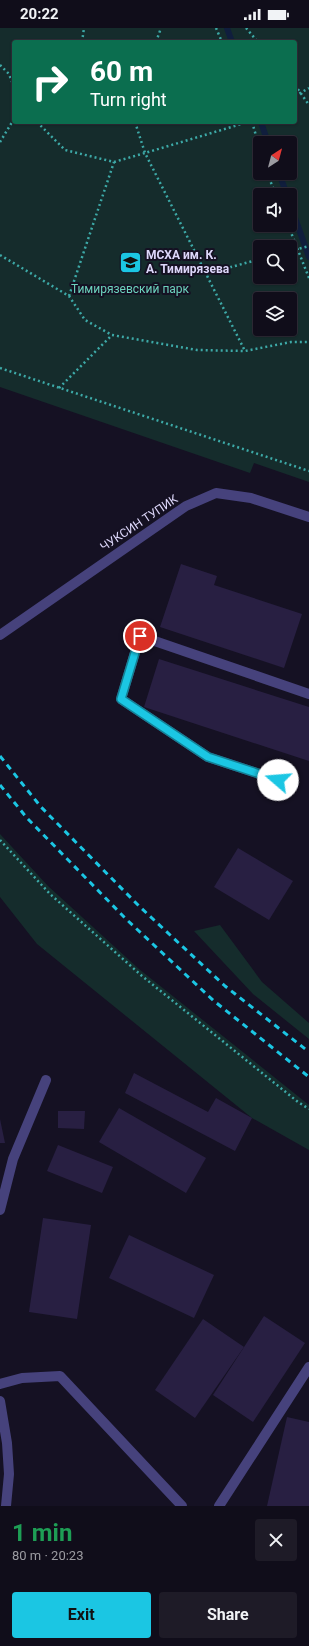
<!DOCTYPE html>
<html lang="en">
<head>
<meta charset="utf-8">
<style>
  body { margin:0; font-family:Roboto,sans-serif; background:#1e1b27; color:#f1f3f6; height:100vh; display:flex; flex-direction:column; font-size:15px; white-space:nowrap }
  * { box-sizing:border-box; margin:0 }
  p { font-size:13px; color:#9c9ca2 }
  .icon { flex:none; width:22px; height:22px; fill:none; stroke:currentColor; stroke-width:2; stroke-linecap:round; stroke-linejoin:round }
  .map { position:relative; height:1478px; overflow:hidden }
  .panel { display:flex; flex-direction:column; background:#100d1a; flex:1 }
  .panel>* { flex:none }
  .banner { position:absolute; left:12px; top:12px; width:285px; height:84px; border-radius:4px; box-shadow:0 1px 3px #0004,0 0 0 1px #302d39; background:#0b6e4f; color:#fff; overflow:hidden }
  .needle { width:26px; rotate:36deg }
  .fabs { position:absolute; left:253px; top:108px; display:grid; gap:8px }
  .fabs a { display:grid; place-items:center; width:44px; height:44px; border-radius:4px; background:#100d1a; box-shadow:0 1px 3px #0004,0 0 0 1px #302d39; font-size:20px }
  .pin { position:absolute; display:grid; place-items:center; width:34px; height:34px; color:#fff; margin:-17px; border:2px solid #fff; border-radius:50%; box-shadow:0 1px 4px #0007 }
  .me { position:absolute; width:44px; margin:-22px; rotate:288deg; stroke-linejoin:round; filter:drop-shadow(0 0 3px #0008) }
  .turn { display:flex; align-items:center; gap:14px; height:84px; padding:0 12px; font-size:18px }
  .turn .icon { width:52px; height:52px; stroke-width:2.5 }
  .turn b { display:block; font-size:28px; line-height:34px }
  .round { display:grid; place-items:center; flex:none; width:42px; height:42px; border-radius:4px; background:#1e1b27 }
  .summary { display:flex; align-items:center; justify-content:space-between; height:68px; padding:0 12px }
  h1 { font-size:24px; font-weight:700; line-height:30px; color:#1e9e55 }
  .primary-button { display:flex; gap:8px; margin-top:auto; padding:8px 12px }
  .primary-button a { flex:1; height:46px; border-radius:4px; background:#1bc6e3; color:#111; font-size:16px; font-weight:700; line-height:46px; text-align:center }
  .primary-button a+a { background:#1e1b27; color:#f1f3f6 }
  .status { display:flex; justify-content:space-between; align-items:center; height:28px; padding:0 20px; background:#100d1a; direction:ltr }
  .status svg { height:11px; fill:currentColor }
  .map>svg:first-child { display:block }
  .green { fill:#152c2c; fill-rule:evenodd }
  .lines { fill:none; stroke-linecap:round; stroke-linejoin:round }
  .stream { stroke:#101e3d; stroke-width:6 }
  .building { fill:#281f42 }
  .path { stroke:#3da9a7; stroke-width:2.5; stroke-dasharray:2 3; stroke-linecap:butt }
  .minor { stroke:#46427c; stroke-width:10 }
  .rail { stroke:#1bc6e3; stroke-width:3; stroke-dasharray:6 5; stroke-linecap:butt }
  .route-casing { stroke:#128194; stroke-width:10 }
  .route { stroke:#1bc6e3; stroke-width:7 }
  .labels { text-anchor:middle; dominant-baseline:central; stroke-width:4; stroke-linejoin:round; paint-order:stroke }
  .poi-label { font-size:12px; font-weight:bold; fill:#ddd7fa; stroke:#151123; text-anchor:start }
  .park-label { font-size:12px; fill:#6cd2bd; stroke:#151123 }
  .street-label { font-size:12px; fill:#ddd7fa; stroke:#151123 }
</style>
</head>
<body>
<div class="status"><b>20:22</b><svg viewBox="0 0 49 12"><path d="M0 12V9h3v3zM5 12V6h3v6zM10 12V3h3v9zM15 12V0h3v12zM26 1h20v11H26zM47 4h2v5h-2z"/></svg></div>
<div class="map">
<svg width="309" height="1478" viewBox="0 0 309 1478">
  <rect width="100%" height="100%" fill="#151123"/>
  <g class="green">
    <path d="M0 0H309V454L254 435 250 445 0 359ZM14 14H295V94H14ZM260 115H290V145H260ZM260 167H290V197H260ZM260 219H290V249H260ZM260 271H290V301H260Z"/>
    <polygon points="0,806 48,858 139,941 309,1077 309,1122 252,1090 37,916 0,869"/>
    <polygon points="220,897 262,954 309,995 309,1011 253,966 194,903"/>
  </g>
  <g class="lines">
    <g class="stream">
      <polyline points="227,0 232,14"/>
      <polyline points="261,94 268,115"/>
      <polyline points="279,145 287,167"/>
      <polyline points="290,176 309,229"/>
    </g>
  </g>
  <g class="building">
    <polygon points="181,536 217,548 214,557 302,586 284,640 160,599"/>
    <polygon points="159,631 309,679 309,733 144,679"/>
    <polygon points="238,820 293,853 269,892 214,859"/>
    <polygon points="134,1045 208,1084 216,1070 252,1090 235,1123 125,1065"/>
    <polygon points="119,1080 206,1130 186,1165 99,1114"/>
    <polygon points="58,1083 85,1083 84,1101 58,1100"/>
    <polygon points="0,1091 5,1115 0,1115"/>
    <polygon points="58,1117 113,1139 102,1165 47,1143"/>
    <polygon points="43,1190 91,1197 77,1291 29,1284"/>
    <polygon points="129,1207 214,1247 194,1290 109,1250"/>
    <polygon points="264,1288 305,1315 253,1394 213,1367"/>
    <polygon points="203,1291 244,1319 195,1390 155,1362"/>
    <polygon points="287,1389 309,1394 309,1478 267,1478"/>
  </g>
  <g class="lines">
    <g class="path">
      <polyline points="216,0 222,14"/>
      <polyline points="246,0 258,14"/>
      <polyline points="82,14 84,0"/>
      <polyline points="156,14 161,0"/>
      <polyline points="0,37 9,46 14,59"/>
      <polyline points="295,57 309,77"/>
      <polyline points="295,68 309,60"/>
      <polyline points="37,94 65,122 114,134 145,125 245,323"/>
      <polyline points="135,94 145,125 248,94"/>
      <polyline points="252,94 260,121"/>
      <polyline points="0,114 14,91"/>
      <polyline points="267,145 276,167"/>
      <polyline points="288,197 309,250"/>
      <polyline points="290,223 309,218"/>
      <polyline points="0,227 69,268 85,292 112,307 197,322 245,323 291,314 309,314"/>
      <polyline points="206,246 260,231"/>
      <polyline points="69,268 114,134"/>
      <polyline points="0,340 309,443"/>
      <polyline points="59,360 112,307"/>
      <polyline points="0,812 50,866 142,948 298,1074 309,1081"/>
    </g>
    <g class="minor">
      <polyline points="0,607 186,478 216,465 251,470 309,489"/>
      <polyline points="293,757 208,729 121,671 140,608 309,666"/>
      <polyline points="0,1182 13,1131 46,1052"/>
      <polyline points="0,1356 22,1350 60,1348 182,1478"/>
      <polyline points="0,1373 7,1415 9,1446 6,1478"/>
      <polyline points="219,1478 309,1339"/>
    </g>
    <g class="rail">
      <polyline points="0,728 41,779 140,879 225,958 309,1024"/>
      <polyline points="0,757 27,790 126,891 214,973 309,1049"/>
    </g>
  </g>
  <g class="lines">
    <defs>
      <polyline id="route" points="140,608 121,671 208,729 278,752"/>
    </defs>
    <use href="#route" class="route-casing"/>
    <use href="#route" class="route"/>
  </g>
  <defs>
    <symbol id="university-square" viewBox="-11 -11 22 22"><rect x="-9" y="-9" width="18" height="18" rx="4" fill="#1bc6e3" stroke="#151123"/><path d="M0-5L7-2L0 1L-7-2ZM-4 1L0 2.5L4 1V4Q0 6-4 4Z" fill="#111"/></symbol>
  </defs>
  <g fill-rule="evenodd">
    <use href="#university-square" x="118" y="222" width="25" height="25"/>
  </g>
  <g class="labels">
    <g class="poi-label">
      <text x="146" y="227">МСХА им. К.<tspan x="146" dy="14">А. Тимирязева</tspan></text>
    </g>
    <g class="park-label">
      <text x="130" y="261">Тимирязевский парк</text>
    </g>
    <g class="street-label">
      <text transform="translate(139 495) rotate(-34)">ЧУКСИН ТУПИК</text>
    </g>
  </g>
</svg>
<div class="fabs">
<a><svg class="needle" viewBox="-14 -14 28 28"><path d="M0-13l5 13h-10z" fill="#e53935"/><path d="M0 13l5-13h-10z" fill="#9c9ca2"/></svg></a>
<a><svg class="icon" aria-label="sound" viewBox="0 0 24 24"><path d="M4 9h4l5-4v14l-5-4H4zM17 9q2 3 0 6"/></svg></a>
<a><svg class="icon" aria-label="search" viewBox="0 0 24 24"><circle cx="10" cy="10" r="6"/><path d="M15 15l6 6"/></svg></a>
<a><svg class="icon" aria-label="layers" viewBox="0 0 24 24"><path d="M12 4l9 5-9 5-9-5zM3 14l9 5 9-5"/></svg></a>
</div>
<div class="pin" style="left:140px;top:608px;background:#d93025"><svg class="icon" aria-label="arrive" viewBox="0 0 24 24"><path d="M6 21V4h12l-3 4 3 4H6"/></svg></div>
<svg class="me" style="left:278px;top:752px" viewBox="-20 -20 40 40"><circle r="19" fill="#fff"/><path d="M0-13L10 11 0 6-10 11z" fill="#1bc6e3"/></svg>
<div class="banner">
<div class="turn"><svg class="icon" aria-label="right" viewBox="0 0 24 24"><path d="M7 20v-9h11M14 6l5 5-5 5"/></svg><div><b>60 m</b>Turn right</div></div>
</div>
</div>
<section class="panel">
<div class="summary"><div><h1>1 min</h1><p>80 m · 20:23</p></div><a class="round"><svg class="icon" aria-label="close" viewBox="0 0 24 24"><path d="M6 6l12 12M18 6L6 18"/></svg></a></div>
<div class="primary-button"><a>Exit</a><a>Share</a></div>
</section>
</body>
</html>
